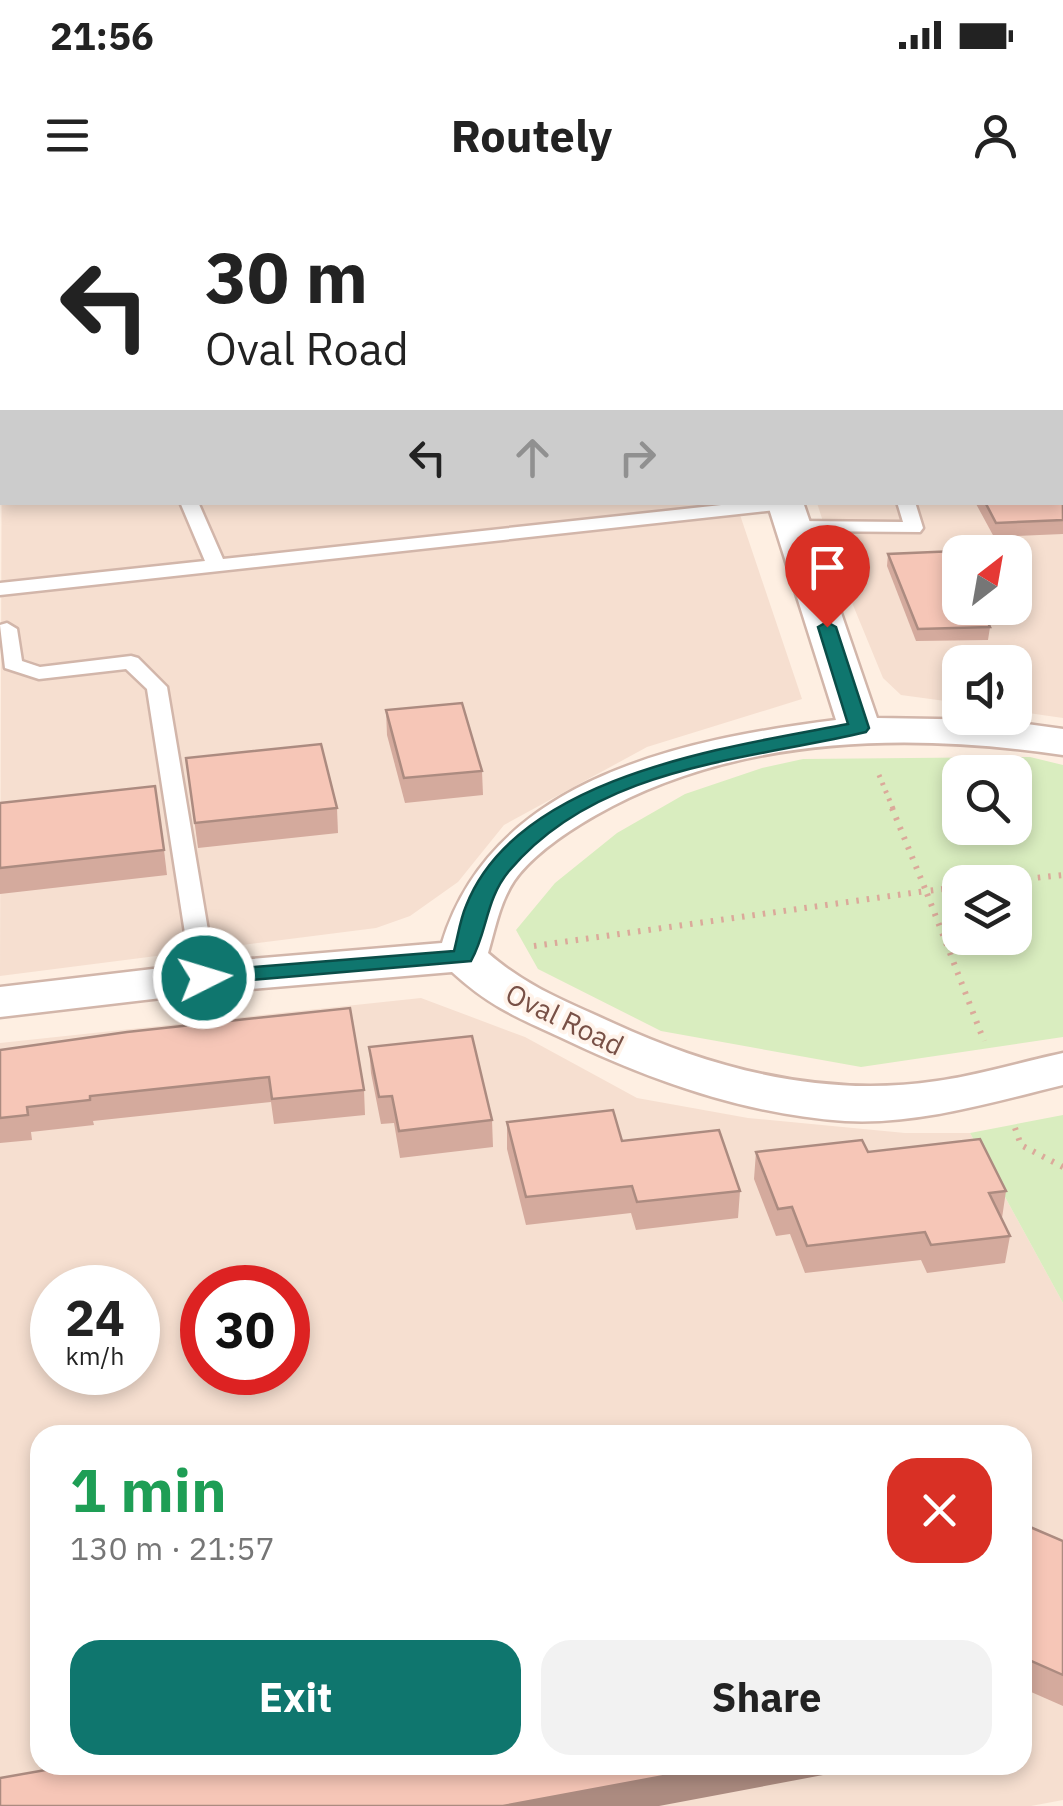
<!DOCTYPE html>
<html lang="en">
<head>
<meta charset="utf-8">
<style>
  body { margin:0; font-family:"IBM Plex Sans",sans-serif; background:#f2f2f2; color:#222; height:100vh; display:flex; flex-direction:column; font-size:38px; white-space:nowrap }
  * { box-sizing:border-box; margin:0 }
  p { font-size:32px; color:#767676 }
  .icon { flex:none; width:55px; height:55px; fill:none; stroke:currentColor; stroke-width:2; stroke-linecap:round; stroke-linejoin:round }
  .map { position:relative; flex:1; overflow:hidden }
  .panel { position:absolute; left:30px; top:1225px; width:1002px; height:350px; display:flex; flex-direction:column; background:#fff; border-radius:30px; box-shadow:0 5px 15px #0003 }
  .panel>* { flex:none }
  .top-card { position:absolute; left:0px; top:0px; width:1065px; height:305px; box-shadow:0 5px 15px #0003; background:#fff; color:#222; overflow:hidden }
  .needle { width:65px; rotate:31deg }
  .tools { position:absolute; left:942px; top:335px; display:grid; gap:20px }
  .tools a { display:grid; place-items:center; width:90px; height:90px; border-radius:20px; background:#fff; box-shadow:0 5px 15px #0003; font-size:50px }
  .speed { position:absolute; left:30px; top:1065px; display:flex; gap:20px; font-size:50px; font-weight:700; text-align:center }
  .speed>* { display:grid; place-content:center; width:130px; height:130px; border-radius:50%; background:#fff; box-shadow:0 5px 15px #0003; line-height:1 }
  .speed small { font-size:25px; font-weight:400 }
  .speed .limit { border:15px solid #d22; background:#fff; color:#111 }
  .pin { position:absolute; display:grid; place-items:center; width:85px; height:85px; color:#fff; margin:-102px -42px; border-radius:50% 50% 50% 0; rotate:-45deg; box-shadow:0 0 10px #0007 }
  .pin .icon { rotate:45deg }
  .me { position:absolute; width:110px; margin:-55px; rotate:85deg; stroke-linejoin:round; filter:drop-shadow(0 0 8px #0008) }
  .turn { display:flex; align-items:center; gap:35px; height:210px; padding:0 40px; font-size:45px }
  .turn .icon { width:130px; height:130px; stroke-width:2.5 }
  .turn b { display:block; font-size:70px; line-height:85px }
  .lanes { display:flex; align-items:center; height:95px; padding:0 40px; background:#0003; justify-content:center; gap:50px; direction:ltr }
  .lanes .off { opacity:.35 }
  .round { display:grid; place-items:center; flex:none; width:105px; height:105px; border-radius:30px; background:#f2f2f2 }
  .summary { display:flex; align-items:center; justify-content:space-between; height:170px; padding:0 40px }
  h1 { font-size:60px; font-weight:700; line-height:75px; color:#1e9e55 }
  .cta { display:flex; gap:20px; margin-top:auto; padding:20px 40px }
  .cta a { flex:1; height:115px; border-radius:30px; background:#0f766e; color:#fff; font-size:40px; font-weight:700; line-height:115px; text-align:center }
  .cta a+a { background:#f2f2f2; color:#222 }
  .status { display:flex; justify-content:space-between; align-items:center; height:70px; padding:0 50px; background:#fff; direction:ltr }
  .status svg { height:28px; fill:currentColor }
  header { display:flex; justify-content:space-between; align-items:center; height:130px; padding:0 40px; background:#fff; font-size:45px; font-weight:700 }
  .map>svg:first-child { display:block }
  .residential { fill:#f6dfd0; fill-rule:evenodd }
  .green { fill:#d9edbf; fill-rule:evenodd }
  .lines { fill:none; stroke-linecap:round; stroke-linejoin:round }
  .service-casing { stroke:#d2b6aa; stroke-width:5 }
  .minor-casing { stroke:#d2b6aa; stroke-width:5 }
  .tertiary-casing { stroke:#d2b6aa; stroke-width:5 }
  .primary-casing { stroke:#d9cecb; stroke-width:5 }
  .path-far1 { stroke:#dba99a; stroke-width:5; stroke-dasharray:2.5 6; stroke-linecap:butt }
  .path { stroke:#dba99a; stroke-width:6; stroke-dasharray:2.5 8; stroke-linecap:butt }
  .service { fill:#fff; fill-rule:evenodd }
  .minor { fill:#fff; fill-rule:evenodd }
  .tertiary { fill:#fff; fill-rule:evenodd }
  .primary { fill:#ffc998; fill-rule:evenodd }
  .wall { fill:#d4aa9d }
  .shaded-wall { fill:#ac8b80 }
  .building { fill:#f6c6b7; stroke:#ac8b80; stroke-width:2.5 }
  .route { fill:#0f766e; stroke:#0a4d48; stroke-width:2.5 }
  .labels { text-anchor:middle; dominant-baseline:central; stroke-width:8; stroke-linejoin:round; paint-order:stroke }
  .street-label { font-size:28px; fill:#785046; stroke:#fff3ea }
</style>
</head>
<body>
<div class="status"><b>21:56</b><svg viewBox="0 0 49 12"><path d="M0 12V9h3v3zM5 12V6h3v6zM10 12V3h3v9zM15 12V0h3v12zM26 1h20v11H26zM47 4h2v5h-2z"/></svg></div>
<header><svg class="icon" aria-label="menu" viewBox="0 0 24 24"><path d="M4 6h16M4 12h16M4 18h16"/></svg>Routely<svg class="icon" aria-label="person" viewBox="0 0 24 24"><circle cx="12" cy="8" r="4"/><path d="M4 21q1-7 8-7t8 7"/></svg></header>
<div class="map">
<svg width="1063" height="1606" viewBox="0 0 1063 1606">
  <rect width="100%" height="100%" fill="#feefe2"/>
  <g class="residential">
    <path d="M1063 101V518L1015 511V462H960V503L901 495 883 478 839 371 817 303 1062 302ZM960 352H1015V408H960Z"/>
    <polygon points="2,157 2,302 736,303 802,499 647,547 504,625 458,682 410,716 376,728 0,776"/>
    <path d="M421 798 525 837 637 898 748 918 905 933H970L1063 1103V1600L1031 1606H0V843ZM52 1088H138V1172H52ZM202 1088H288V1172H202ZM40 1235H1022V1565H40Z"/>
  </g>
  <g class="green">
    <path d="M1030 557 1063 565V837L861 867 661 831 538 769 516 730 555 683 617 633 685 594 762 568 803 559ZM960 572H1015V628H960ZM960 682H1015V738H960Z"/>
    <polygon points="1063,915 1063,1103 970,933"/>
  </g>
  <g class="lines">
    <defs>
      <g id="service">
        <polygon points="41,0 57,0 59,2 43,2"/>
        <polygon points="795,0 811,0 813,2 797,2"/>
        <polygon points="180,302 198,302 223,359 749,302 794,304 785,309 0,395 0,383 205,361"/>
        <polygon points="897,302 915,302 923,328 920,332 795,331 786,326 795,321 903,322"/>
        <polygon points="7,423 17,429 22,461 40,467 131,456 138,458 167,487 216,778 213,783 195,783 192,778 147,489 126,469 39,479 5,468 0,425"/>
      </g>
      <path id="minor" d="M767 302H803L877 518 997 520 1063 529V555C907 532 737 535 596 615 568 631 533 654 514 681 500 702 495 729 488 753 527 787 567 802 613 823 715 870 824 898 937 881 979 875 1021 862 1063 853V885C993 902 918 925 845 921 745 914 652 881 562 838 516 817 489 806 452 772L204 793 0 817V787L204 763 442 743C492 577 686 539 836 520Z"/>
      <rect id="tertiary" x="1062" y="76" width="1" height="20"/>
      <rect id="primary" x="0" y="120" width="2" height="20"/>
    </defs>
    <use href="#service" class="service-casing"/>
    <use href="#minor" class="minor-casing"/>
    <use href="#tertiary" class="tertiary-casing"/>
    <use href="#primary" class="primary-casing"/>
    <polyline class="path-far1" points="879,575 894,611"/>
    <g class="path">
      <polyline points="892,608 926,691 960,687"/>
      <polyline points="996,682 1063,675"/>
      <polyline points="534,746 926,691 984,841"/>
      <polyline points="1015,928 1021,945 1063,967"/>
    </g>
    <use href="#service" class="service"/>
    <use href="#minor" class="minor"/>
    <use href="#tertiary" class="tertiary"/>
    <use href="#primary" class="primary"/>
  </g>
  <g class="wall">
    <polygon points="1063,118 1063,334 994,337 975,302 1062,302"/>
    <polygon points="888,354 990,427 988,440 916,441 887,366"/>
    <polygon points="386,510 482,571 483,595 405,603 387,535"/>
    <polygon points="186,558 337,608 338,633 198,648"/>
    <polygon points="0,603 164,650 167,675 0,694"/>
    <polygon points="127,832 364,890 365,915 274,924 271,902 93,921 94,925 31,932 32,940 0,943 0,850"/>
    <polygon points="369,847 492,920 493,947 400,958 394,923 381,924 371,873"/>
    <polygon points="507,922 622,941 740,991 738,1018 636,1030 631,1013 526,1025 507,949"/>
    <polygon points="756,952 868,952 1006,991 1002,1018 1010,1036 1005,1063 927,1073 921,1060 805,1073 790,1034 776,1036 754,979"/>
    <polygon points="1022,1341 1063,1341 1063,1506 1022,1488"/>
  </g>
  <g class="shaded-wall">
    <polygon points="388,0 499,0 478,2 388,2"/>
    <polygon points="2,249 2,276 0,276 0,250"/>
    <polygon points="723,1565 876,1565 659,1606 503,1606"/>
  </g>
  <g class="building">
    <polygon points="81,0 388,0 388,2 84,2"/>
    <polygon points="1062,118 1063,320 996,323 985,302 1062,302"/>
    <polygon points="0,152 2,152 2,249 0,250"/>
    <polygon points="956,351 960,360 960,408 981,408 990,427 918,429 888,354"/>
    <polygon points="462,503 482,571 404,578 386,510"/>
    <polygon points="321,544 337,608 195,623 186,558"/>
    <polygon points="155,586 164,650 0,668 0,603"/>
    <polygon points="350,808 364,890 272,899 269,877 90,896 90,900 27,907 28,915 0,918 0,850 127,832"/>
    <polygon points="472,836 492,920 399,931 392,896 379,897 369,847"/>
    <polygon points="613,910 622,941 719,930 740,991 637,1002 632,986 526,997 507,922"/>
    <polygon points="980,939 1006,991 989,993 1010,1036 931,1045 925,1032 807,1046 792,1007 778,1009 756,952 862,940 868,952"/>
    <polygon points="1030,1327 1063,1341 1063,1475 1022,1457 1022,1341"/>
    <polygon points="74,1565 723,1565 503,1606 0,1606 0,1578"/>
  </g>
  <path class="route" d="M827 422 836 427 869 528 866 532C743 561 597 566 509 671 485 700 488 731 471 761L204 784 193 778 204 771 454 751C458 736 460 720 466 706 517 575 729 547 848 524L818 427Z"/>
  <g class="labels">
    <g class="street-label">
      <text transform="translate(565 819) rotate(26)">Oval Road</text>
    </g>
  </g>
</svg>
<div class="tools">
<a><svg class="needle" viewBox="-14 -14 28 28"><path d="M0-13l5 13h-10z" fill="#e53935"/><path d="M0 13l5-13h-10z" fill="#767676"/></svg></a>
<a><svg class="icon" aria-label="sound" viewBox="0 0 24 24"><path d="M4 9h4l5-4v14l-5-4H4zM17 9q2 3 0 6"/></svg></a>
<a><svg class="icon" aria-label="search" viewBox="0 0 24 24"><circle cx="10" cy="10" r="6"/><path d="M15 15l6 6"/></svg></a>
<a><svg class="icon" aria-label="layers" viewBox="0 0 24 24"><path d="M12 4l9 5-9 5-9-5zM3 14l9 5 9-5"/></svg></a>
</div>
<div class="speed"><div>24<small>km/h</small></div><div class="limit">30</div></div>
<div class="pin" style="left:827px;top:427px;background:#d93025"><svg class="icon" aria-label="arrive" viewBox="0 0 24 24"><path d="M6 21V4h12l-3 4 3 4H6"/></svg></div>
<svg class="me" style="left:204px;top:778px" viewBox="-20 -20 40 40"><circle r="17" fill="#0f766e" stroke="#fff" stroke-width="3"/><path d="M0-11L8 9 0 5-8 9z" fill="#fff"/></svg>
<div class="top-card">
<div class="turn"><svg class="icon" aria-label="left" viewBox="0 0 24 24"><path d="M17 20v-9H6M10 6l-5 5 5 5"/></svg><div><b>30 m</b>Oval Road</div></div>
<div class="lanes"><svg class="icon" aria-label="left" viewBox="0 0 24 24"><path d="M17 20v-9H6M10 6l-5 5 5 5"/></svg><svg class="icon off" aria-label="ahead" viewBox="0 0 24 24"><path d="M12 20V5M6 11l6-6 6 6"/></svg><svg class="icon off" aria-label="right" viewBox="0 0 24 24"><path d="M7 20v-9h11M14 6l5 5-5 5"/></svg></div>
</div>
<section class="panel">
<div class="summary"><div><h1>1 min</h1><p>130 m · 21:57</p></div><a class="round" style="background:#d93025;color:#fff"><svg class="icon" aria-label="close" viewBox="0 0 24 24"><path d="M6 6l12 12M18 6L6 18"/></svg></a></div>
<div class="cta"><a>Exit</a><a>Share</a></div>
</section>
</div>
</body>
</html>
